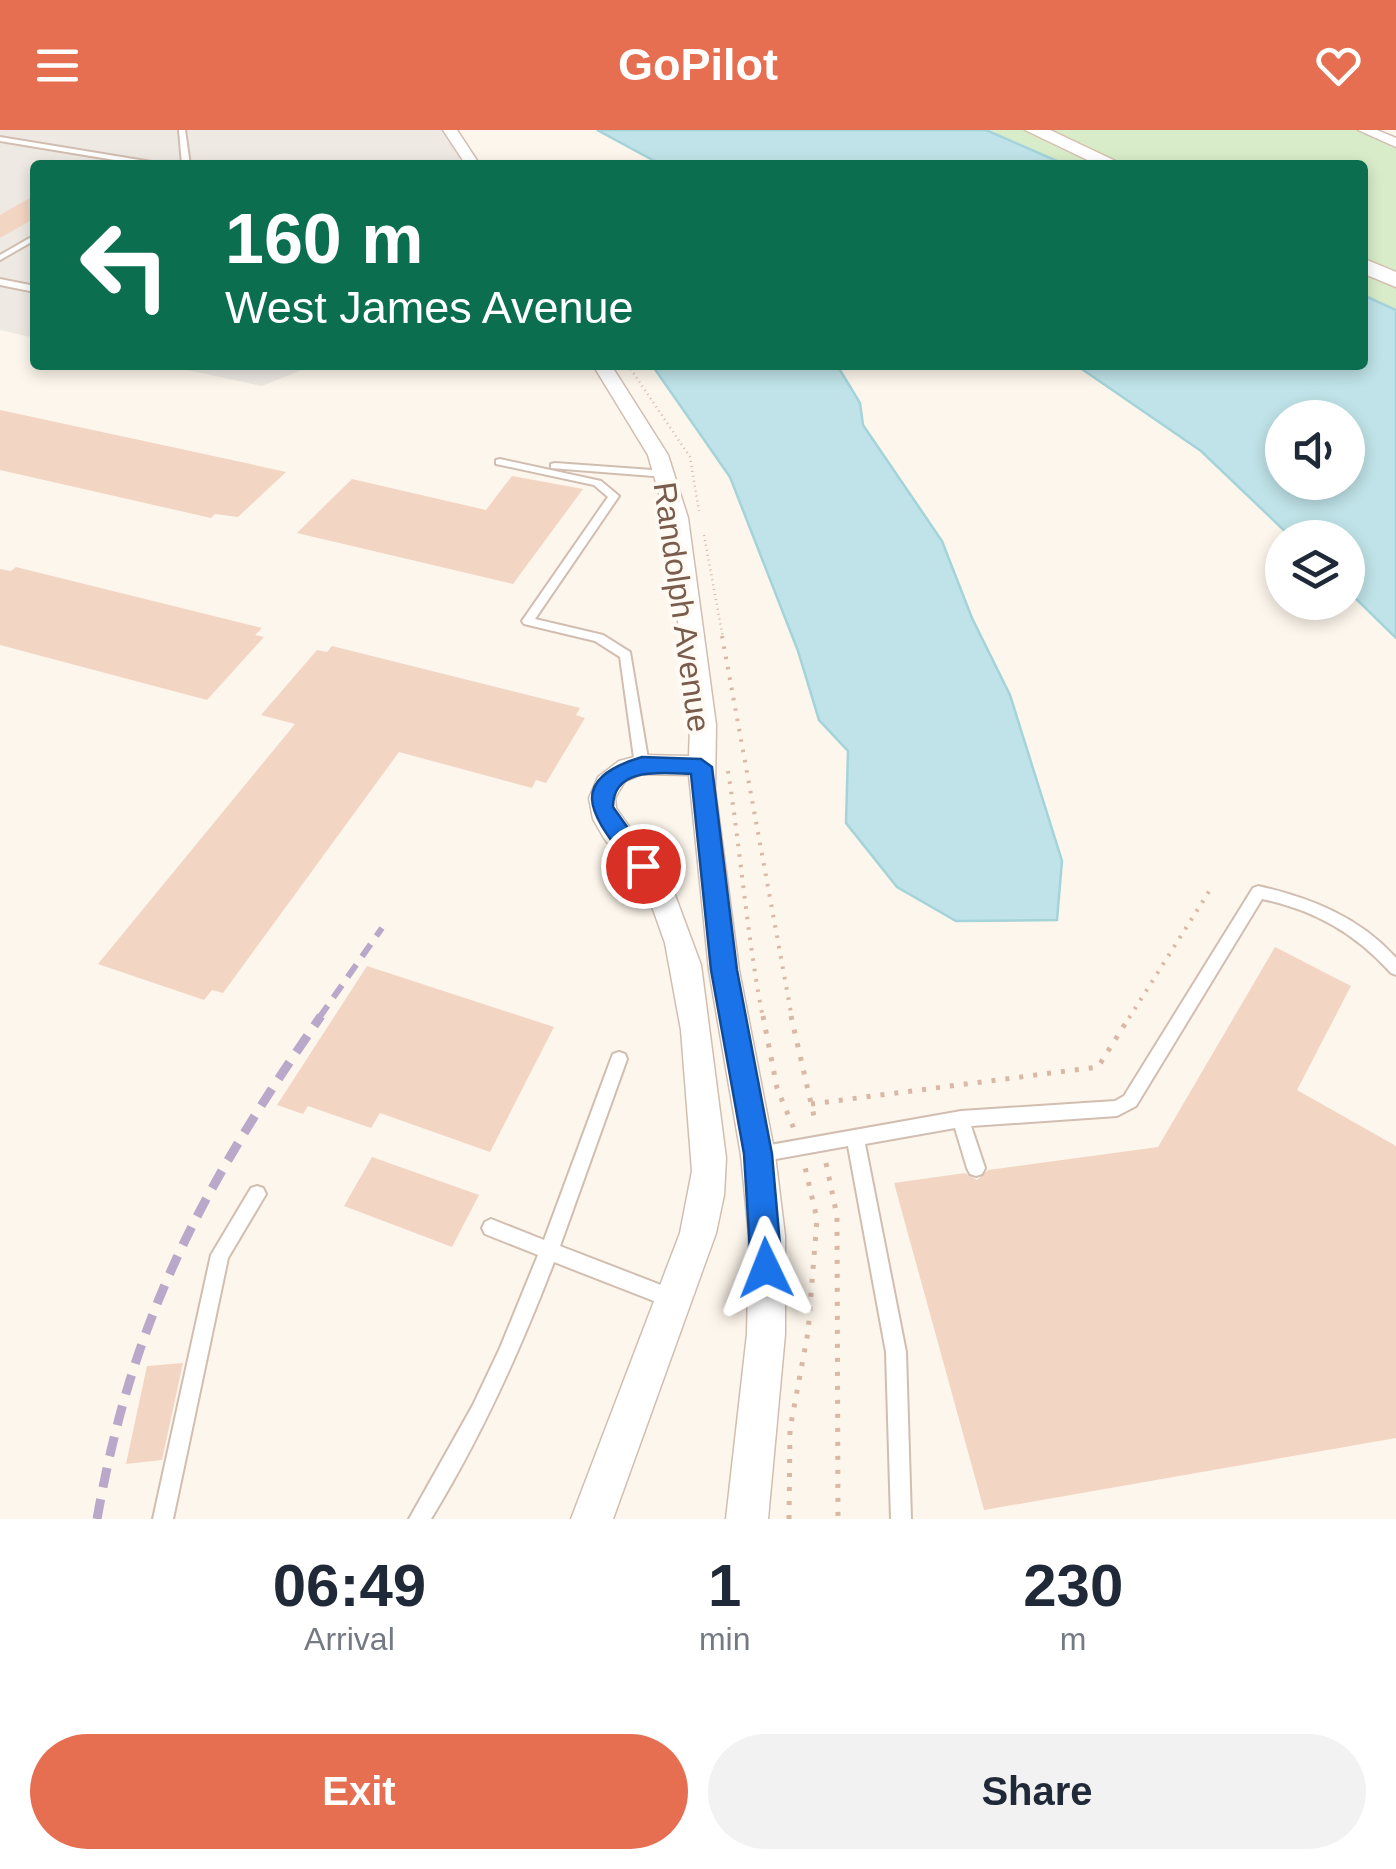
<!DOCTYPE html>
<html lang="en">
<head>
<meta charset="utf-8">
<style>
  body { margin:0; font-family:Arial,sans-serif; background:#f2f2f3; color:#1f2937; height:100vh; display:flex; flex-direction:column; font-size:38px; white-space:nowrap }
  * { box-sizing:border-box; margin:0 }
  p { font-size:32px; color:#747a83 }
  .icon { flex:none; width:55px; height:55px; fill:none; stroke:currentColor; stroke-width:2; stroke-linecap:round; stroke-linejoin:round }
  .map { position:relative; height:1389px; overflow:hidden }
  .side { display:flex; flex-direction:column; background:#fff; flex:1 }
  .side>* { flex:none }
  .banner { position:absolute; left:30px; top:30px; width:1338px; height:210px; border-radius:10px; box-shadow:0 5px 15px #0003; background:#0b6e4f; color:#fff; overflow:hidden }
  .buttons { position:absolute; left:1265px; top:270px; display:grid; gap:20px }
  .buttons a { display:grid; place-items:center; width:100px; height:100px; border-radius:50%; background:#fff; box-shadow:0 5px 15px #0003; font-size:50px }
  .pin { position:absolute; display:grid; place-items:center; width:85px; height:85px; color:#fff; margin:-42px; border:5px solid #fff; border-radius:50%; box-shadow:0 2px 10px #0007 }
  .me { position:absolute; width:110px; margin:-55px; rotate:358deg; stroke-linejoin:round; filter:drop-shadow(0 0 8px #0008) }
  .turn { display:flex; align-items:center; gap:35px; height:210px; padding:0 30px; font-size:45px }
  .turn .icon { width:130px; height:130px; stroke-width:2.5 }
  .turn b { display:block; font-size:70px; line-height:85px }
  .eta { display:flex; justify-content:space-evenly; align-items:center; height:170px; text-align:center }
  .eta b { font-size:60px; font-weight:700; line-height:70px }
  .button { display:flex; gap:20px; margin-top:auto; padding:20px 30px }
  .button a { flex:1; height:115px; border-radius:60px; background:#e76f51; color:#fff; font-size:40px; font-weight:700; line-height:115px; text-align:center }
  .button a+a { background:#f2f2f3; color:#1f2937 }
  header { display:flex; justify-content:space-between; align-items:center; height:130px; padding:0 30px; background:#e76f51; color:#fff; font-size:45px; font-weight:700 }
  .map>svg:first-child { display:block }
  .industrial { fill:#efe9e4 }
  .green { fill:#d8ecc9 }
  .water { fill:#bfe3e8; stroke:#a5d3da; stroke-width:2.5; fill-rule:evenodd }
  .building { fill:#f3d5c3 }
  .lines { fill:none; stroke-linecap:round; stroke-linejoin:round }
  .lane-casing { stroke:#d1beb0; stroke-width:4 }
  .street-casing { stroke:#d1beb0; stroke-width:3 }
  .secondary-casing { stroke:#d6c0b0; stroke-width:3 }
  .path-far2 { stroke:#d9b8a5; stroke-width:2.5; stroke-dasharray:1 4; stroke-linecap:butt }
  .path-far1 { stroke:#d9b8a5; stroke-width:4; stroke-dasharray:2.5 8; stroke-linecap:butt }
  .path { stroke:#d9b8a5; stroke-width:5; stroke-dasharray:4 10; stroke-linecap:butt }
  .lane { fill:#fff; fill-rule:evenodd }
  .street { fill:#fff; fill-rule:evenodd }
  .secondary { fill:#fff; fill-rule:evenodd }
  .rail-far1 { stroke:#b9a8c9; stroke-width:6; stroke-dasharray:15 10; stroke-linecap:butt }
  .rail { stroke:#b9a8c9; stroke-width:9; stroke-dasharray:20 12; stroke-linecap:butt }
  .route { fill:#1a73e8; stroke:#114b97; stroke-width:2.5 }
  .labels { text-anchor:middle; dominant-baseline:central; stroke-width:8; stroke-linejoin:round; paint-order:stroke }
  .street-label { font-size:32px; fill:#7a5c4d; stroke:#fffaf3 }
</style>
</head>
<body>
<header><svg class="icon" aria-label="menu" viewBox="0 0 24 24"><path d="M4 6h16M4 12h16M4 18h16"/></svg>GoPilot<svg class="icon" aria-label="heart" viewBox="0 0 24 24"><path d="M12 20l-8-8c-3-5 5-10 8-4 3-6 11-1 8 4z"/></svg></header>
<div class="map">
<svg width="1396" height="1389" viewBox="0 0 1396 1389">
  <rect width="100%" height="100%" fill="#fdf6ec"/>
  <g class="industrial">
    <polygon points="0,0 443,0 464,35 35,35 35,208 0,200"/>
    <polygon points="164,235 314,235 262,256"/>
  </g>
  <polygon class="green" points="986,0 1356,0 1396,17 1396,180 1363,165 1362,35 1066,35"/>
  <g class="water">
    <polygon points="597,0 986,0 1066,35 662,35"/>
    <path d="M1363 165 1396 180V508L1348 461V408L1291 407 1201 321 1076 235H1362ZM1282 288H1348V352H1282Z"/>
    <polygon points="652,235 837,235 860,273 863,295 942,411 972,488 1010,565 1062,731 1057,790 956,791 897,757 846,693 848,621 819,590 798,521 730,347"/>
  </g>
  <g class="building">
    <polygon points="35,65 35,88 0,108 0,85"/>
    <polygon points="0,280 232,330 286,342 238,387 215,384 211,388 0,340"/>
    <polygon points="512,346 583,359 513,454 297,403 352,349 486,380"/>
    <polygon points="16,437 262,498 255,505 264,507 207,570 0,515 0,439 11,441"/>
    <polygon points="332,516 580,578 576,585 585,588 546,653 536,650 532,658 399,622 223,863 212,860 204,870 98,834 295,594 261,585 317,520 327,522"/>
    <polygon points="1275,817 1351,856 1297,960 1396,1016 1396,1308 984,1380 894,1053 965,1043 977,1050 988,1040 1158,1017"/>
    <polygon points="367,836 554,897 490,1022 380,983 371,998 308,976 303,984 277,975"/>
    <polygon points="372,1027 479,1065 452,1117 344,1076"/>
    <polygon points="183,1233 162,1330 126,1334 147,1236"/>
  </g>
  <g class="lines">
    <defs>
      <g id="lane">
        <polygon points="179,0 185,0 190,35 182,35"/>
        <polygon points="0,7 158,33 162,35 145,35 0,11"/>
        <polygon points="35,105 35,110 0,130 0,125"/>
        <polygon points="0,149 35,156 35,162 0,155"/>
        <polygon points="500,329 601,351 619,366 535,489 603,505 630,522 649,635 647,638 642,640 635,635 620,527 595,511 524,494 522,491 608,367 594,355 496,334 496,330"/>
        <polygon points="555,333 666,341 671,344 666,347 551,338 551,334"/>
        <path d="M1258 756C1311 768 1359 787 1396 828V845L1391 843C1355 803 1314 780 1262 769L1136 976 1117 986 971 996 985 1038 982 1044 976 1046 970 1044 967 1038 955 998 865 1014 906 1222 911 1389H891L886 1222 848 1016 759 1032 753 1030 750 1024 753 1018 961 981 1115 971 1124 966 1253 758Z"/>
        <path d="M619 922 625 924 627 929 560 1116 679 1162 681 1169 679 1176 672 1178 554 1132C520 1221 481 1307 431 1389H409L473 1275 500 1218 538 1125 485 1104 482 1098 485 1092 491 1089 544 1110 611 929 613 924Z"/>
        <polygon points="257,1056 263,1058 266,1064 228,1128 173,1389 153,1389 211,1125 251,1058"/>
      </g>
      <g id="street">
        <polygon points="443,0 457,0 480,35 466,35"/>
        <polygon points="1358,0 1377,0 1396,8 1396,17"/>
        <polygon points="593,235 611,235 668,325 688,388 716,595 715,659 739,840 775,1025 785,1106 785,1204 768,1389 726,1389 747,1204 749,1106 741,1025 709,840 689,645 642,644 625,651 615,668 616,678 672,757 701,835 726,1028 724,1065 716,1103 613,1389 571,1389 680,1103 692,1041 681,900 665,813 649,768 604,708 593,689 589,668 598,647 619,631 642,625 689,626 690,595 666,388 648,325"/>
      </g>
      <g id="secondary">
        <polygon points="1025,0 1050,0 1124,35 1098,35"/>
        <polygon points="1362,128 1396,142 1396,157 1362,143"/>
      </g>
    </defs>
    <use href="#lane" class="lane-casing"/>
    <use href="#street" class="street-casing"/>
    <use href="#secondary" class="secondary-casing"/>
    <g class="path-far2">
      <polyline points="628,235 690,327 699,381"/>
      <polyline points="704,405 723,508"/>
    </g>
    <g class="path-far1">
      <polyline points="722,506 792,888"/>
      <path d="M728 641C741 724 747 807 763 888"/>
      <polyline points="1129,888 1210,760"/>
    </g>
    <g class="path">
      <polyline points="763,886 777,958 794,999"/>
      <polyline points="791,886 816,995"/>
      <polyline points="811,974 1098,937 1130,886"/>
      <polyline points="826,1033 837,1086 838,1389"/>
      <polyline points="789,1389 790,1299 808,1202 817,1089 805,1037"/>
    </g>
    <use href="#lane" class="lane"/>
    <use href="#street" class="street"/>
    <use href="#secondary" class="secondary"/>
    <polyline class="rail-far1" points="319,888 382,798"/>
    <path class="rail" d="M97 1389C133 1184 204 1055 321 886"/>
  </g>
  <path class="route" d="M642 627 701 629 712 637 737 840 772 1024 782 1138 777 1149 766 1154 756 1149 751 1138 744 1024 711 840 691 644C662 643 613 636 613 677L655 736 652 743H635C601 694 555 653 642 627Z"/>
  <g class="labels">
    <g class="street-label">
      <text transform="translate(682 477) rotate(82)">Randolph Avenue</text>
    </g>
  </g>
</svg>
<div class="buttons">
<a><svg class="icon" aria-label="sound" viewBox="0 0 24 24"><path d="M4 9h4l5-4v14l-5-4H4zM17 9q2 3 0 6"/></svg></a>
<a><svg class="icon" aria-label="layers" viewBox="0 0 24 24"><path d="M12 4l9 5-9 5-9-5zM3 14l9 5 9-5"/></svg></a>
</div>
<div class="pin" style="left:643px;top:736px;background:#d93025"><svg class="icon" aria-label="arrive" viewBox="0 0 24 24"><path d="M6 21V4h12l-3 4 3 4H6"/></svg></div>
<svg class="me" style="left:766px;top:1138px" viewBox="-20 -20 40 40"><path d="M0-17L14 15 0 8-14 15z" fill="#1a73e8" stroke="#fff" stroke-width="4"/></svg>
<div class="banner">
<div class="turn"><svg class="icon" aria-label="left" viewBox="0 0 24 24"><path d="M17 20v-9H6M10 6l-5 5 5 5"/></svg><div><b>160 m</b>West James Avenue</div></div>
</div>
</div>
<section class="side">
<div class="eta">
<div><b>06:49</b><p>Arrival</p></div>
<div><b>1</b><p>min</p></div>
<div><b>230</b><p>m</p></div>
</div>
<div class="button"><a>Exit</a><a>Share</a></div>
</section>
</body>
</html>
